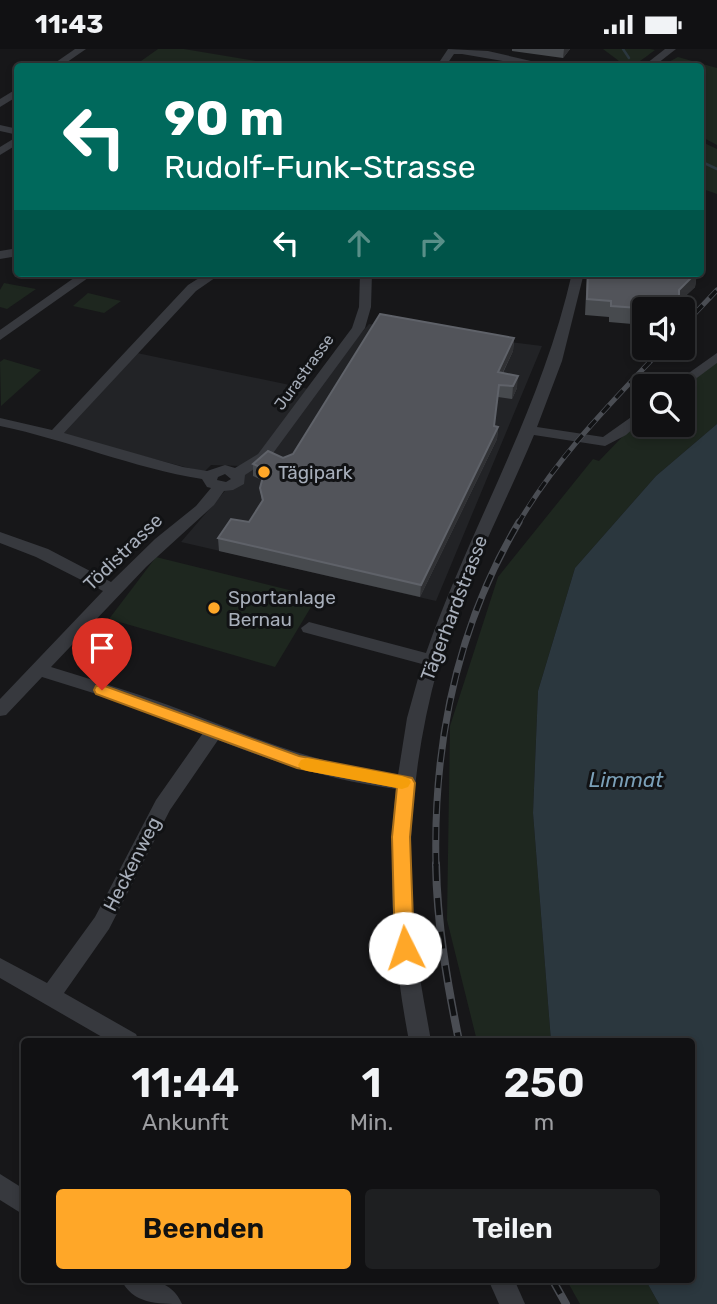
<!DOCTYPE html>
<html lang="de">
<head>
<meta charset="utf-8">
<style>
  body { margin:0; font-family:Rubik,sans-serif; background:#1e1f21; color:#f1f3f6; height:100vh; display:flex; flex-direction:column; font-size:26px; white-space:nowrap }
  * { box-sizing:border-box; margin:0 }
  p { font-size:23px; color:#9c9da0 }
  .icon { flex:none; width:38px; height:38px; fill:none; stroke:currentColor; stroke-width:2; stroke-linecap:round; stroke-linejoin:round }
  .map { position:relative; flex:1; overflow:hidden }
  .drawer { position:absolute; left:21px; top:989px; width:674px; height:245px; display:flex; flex-direction:column; background:#111113; border-radius:7px; box-shadow:0 4px 10px #0003,0 0 0 2px #303133 }
  .drawer>* { flex:none }
  .top-card { position:absolute; left:14px; top:14px; width:690px; height:214px; border-radius:7px; box-shadow:0 4px 10px #0003,0 0 0 2px #303133; background:#00695c; color:#fff; overflow:hidden }
  .controls { position:absolute; left:632px; top:248px; display:grid; gap:14px }
  .controls a { display:grid; place-items:center; width:63px; height:63px; border-radius:7px; background:#111113; box-shadow:0 4px 10px #0003,0 0 0 2px #303133; font-size:35px }
  .pin { position:absolute; display:grid; place-items:center; width:60px; height:60px; color:#fff; margin:-72px -30px; border-radius:50% 50% 50% 0; rotate:-45deg; box-shadow:0 0 7px #0007 }
  .pin .icon { rotate:45deg }
  .me { position:absolute; width:77px; margin:-38px; rotate:356deg; stroke-linejoin:round; filter:drop-shadow(0 0 5px #0008) }
  .turn { display:flex; align-items:center; gap:24px; height:147px; padding:0 35px; font-size:32px }
  .turn .icon { width:91px; height:91px; stroke-width:2.5 }
  .turn b { display:block; font-size:49px; line-height:60px }
  .lanes { display:flex; align-items:center; height:66px; padding:0 35px; background:#0003; justify-content:center; gap:35px; direction:ltr }
  .lanes .off { opacity:.35 }
  .eta { display:flex; justify-content:space-evenly; align-items:center; height:119px; text-align:center }
  .eta b { font-size:42px; font-weight:600; line-height:49px }
  .primary-button { display:flex; gap:14px; margin-top:auto; padding:14px 35px }
  .primary-button a { flex:1; height:80px; border-radius:7px; background:#ffa728; color:#111; font-size:28px; font-weight:600; line-height:80px; text-align:center }
  .primary-button a+a { background:#1e1f21; color:#f1f3f6 }
  .status { display:flex; justify-content:space-between; align-items:center; height:49px; padding:0 35px; background:#111113; direction:ltr }
  .status svg { height:19px; fill:currentColor }
  .map>svg:first-child { display:block }
  .built { fill:#222326 }
  .green { fill:#1e271f }
  .water { fill:#2b373e }
  .lines { fill:none; stroke-linecap:round; stroke-linejoin:round }
  .stream { stroke:#2b373e; stroke-width:2.5 }
  .minor { fill:#37393e; fill-rule:evenodd }
  .rail-far2-casing { stroke:#4a4d53; stroke-width:5 }
  .rail-far1-casing { stroke:#4a4d53; stroke-width:7 }
  .rail-casing { stroke:#4a4d53; stroke-width:8 }
  .rail-far2 { stroke:#111214; stroke-width:3.5; stroke-dasharray:10; stroke-linecap:butt }
  .rail-far1 { stroke:#111214; stroke-width:4.5; stroke-dasharray:13; stroke-linecap:butt }
  .rail { stroke:#111214; stroke-width:5; stroke-dasharray:17; stroke-linecap:butt }
  .wall { fill:#474a4e }
  .shaded-wall { fill:#303134 }
  .building { fill:#52545a; stroke:#5f6269; stroke-width:2 }
  .route { fill:#ffa728; stroke:#a66d1a; stroke-width:2 }
  .slow { fill:#f59e0b }
  .poi-dot { fill:#ffa728; stroke:#111214; stroke-width:2.5 }
  .labels { text-anchor:middle; dominant-baseline:central; stroke-width:6; stroke-linejoin:round; paint-order:stroke }
  .far-street-label { font-size:16px; fill:#a7aeba; stroke:#111214 }
  .poi-label { font-size:19px; fill:#a7aeba; stroke:#111214; text-anchor:start }
  .street-label { font-size:19px; fill:#a7aeba; stroke:#111214 }
  .water-label { font-size:21px; font-style:italic; fill:#7ba0b8; stroke:#111214 }
</style>
</head>
<body>
<div class="status"><b>11:43</b><svg viewBox="0 0 49 12"><path d="M0 12V9h3v3zM5 12V6h3v6zM10 12V3h3v9zM15 12V0h3v12zM26 1h20v11H26zM47 4h2v5h-2z"/></svg></div>
<div class="map">
<svg width="717" height="1255" viewBox="0 0 717 1255">
  <rect width="100%" height="100%" fill="#171719"/>
  <polygon class="built" points="369,275 542,297 436,552 181,493 249,414 241,417 211,416 204,423 62,386 137,304 309,340 295,360"/>
  <g class="green">
    <polygon points="158,0 184,0 268,14 263,18 134,17"/>
    <path d="M603 0H650L655 1C627 22 631 21 603 0Z"/>
    <polygon points="678,8 717,19 717,96 700,87 700,18 661,17"/>
    <polygon points="700,92 717,100 717,145 700,139"/>
    <polygon points="4,234 36,240 7,260 0,258 0,241"/>
    <polygon points="88,244 121,252 104,264 73,257"/>
    <polygon points="4,310 41,321 1,357 0,313"/>
    <polygon points="717,312 717,375 656,427 575,519 538,642 533,764 551,992 477,992 447,871 450,677 498,528 593,410 599,412 623,387 644,368 644,376 682,376 683,338"/>
    <polygon points="156,508 317,548 275,618 109,570"/>
    <polygon points="566,1230 645,1230 659,1255 580,1255"/>
  </g>
  <polygon class="water" points="717,375 717,1255 659,1255 645,1230 691,1230 691,992 551,992 533,764 538,642 575,519 656,427"/>
  <g class="lines">
    <g class="stream">
      <polyline points="623,0 629,9"/>
      <polyline points="700,112 717,120"/>
    </g>
    <g class="minor">
      <polygon points="75,0 86,0 60,18 49,18"/>
      <polygon points="448,0 488,2 557,18 538,18 462,5 454,5 445,18 436,18"/>
      <polygon points="665,0 676,0 653,18 642,18"/>
      <polygon points="18,39 18,47 0,58 0,50"/>
      <polygon points="0,76 18,80 18,86 0,82"/>
      <polygon points="18,87 18,95 0,106 0,98"/>
      <polygon points="18,199 18,207 0,210 0,202"/>
      <polygon points="81,224 95,224 0,291 0,281"/>
      <path d="M207 224H222L196 242 64 384 183 418 207 422 225 416 235 419 258 405 352 279 359 258 360 224H372L371 258 365 279 268 411 245 426 244 435 233 441 224 442 214 456 146 518 51 618C90 630 129 642 168 656 247 685 312 715 398 726L407 669 422 615 303 583 301 579 309 573 426 604C472 474 541 361 572 224H584L562 312 537 378 603 388 644 359V370L626 386 605 397 534 386C502 463 461 537 438 618 414 704 405 797 414 887 418 922 425 957 431 992H409C393 908 387 825 396 740 335 732 276 714 218 691L170 761 109 880 64 944 136 985 139 992H109L0 929V909L47 934 95 868 156 751 203 684 135 657 42 628 6 666 0 667V650L103 542 36 508 0 494V483L48 500 111 533 155 490 196 457 211 439 207 438 202 430C133 419 68 391 0 377V369L52 381 188 236ZM225 425 231 430 226 433 217 431 218 428Z"/>
      <polygon points="717,304 717,314 682,340 669,338"/>
      <polygon points="0,1125 24,1140 24,1166 0,1151"/>
      <path d="M121 1230C146 1230 171 1229 182 1255 158 1255 132 1255 121 1230Z"/>
      <polygon points="488,1230 514,1230 525,1255 499,1255"/>
    </g>
    <defs>
      <g id="rail-far2">
        <polyline points="682,278 717,241"/>
        <path d="M518 475C557 408 610 355 663 299"/>
      </g>
      <path id="rail-far1" d="M436 817C433 696 457 577 519 473"/>
      <g id="rail">
        <path d="M436 815C437 875 447 933 459 992"/>
        <polyline points="552,1230 566,1255"/>
      </g>
    </defs>
    <use href="#rail-far2" class="rail-far2-casing"/>
    <use href="#rail-far1" class="rail-far1-casing"/>
    <use href="#rail" class="rail-casing"/>
    <use href="#rail-far2" class="rail-far2"/>
    <use href="#rail-far1" class="rail-far1"/>
    <use href="#rail" class="rail"/>
  </g>
  <g class="wall">
    <polygon points="512,0 570,0 563,9 512,2"/>
    <polygon points="587,224 697,224 695,238 678,254 677,261 644,261 644,276 609,273 609,268 585,266"/>
    <polygon points="514,289 513,302 503,324 517,339 512,350 498,348 494,377 498,378 497,390 420,548 219,502 218,489 249,473 262,453 260,439 262,431 253,427 253,415 283,409 293,405"/>
  </g>
  <g class="shaded-wall">
    <polygon points="564,0 570,0 563,9"/>
    <polygon points="696,224 697,224 695,238 678,254 679,241"/>
    <polygon points="514,289 513,302 497,335 498,323"/>
    <polygon points="518,327 517,339 512,350 513,337"/>
    <polygon points="498,378 497,390 420,548 421,536"/>
  </g>
  <g class="building">
    <polygon points="588,224 696,224 679,241 679,250 669,249 668,261 611,257 611,252 587,250"/>
    <polygon points="380,265 514,289 498,323 518,327 513,337 499,336 494,377 498,378 421,536 218,489 231,470 249,473 263,451 260,439 265,420 253,415 268,402 283,409 293,405"/>
  </g>
  <polygon class="route" points="102,636 299,707 412,729 415,734 410,788 414,899 411,905 405,907 398,905 395,899 392,788 397,738 297,719 96,645 94,641 96,637"/>
  <polygon class="slow" points="307,709 402,727 408,729 411,733 408,738 402,740 307,722 301,720 298,716 301,711"/>
  <g class="poi-dot">
    <circle cx="264" cy="423" r="7"/>
    <circle cx="214" cy="559" r="7"/>
  </g>
  <g class="labels">
    <g class="far-street-label">
      <text transform="translate(304 323) rotate(-54)">Jurastrasse</text>
    </g>
    <g class="poi-label">
      <text x="278" y="423">Tägipark</text>
      <text x="228" y="548">Sportanlage<tspan x="228" dy="22">Bernau</tspan></text>
    </g>
    <g class="street-label">
      <text transform="translate(123 503) rotate(-44)">Tödistrasse</text>
      <text transform="translate(454 559) rotate(-69)">Tägerhardstrasse</text>
      <text transform="translate(132 815) rotate(-63)">Heckenweg</text>
    </g>
    <g class="water-label">
      <text x="626" y="730">Limmat</text>
    </g>
  </g>
</svg>
<div class="controls">
<a><svg class="icon" aria-label="sound" viewBox="0 0 24 24"><path d="M4 9h4l5-4v14l-5-4H4zM17 9q2 3 0 6"/></svg></a>
<a><svg class="icon" aria-label="search" viewBox="0 0 24 24"><circle cx="10" cy="10" r="6"/><path d="M15 15l6 6"/></svg></a>
</div>
<div class="pin" style="left:102px;top:641px;background:#d93025"><svg class="icon" aria-label="arrive" viewBox="0 0 24 24"><path d="M6 21V4h12l-3 4 3 4H6"/></svg></div>
<svg class="me" style="left:405px;top:899px" viewBox="-20 -20 40 40"><circle r="19" fill="#fff"/><path d="M0-13L10 11 0 6-10 11z" fill="#ffa728"/></svg>
<div class="top-card">
<div class="turn"><svg class="icon" aria-label="left" viewBox="0 0 24 24"><path d="M17 20v-9H6M10 6l-5 5 5 5"/></svg><div><b>90 m</b>Rudolf-Funk-Strasse</div></div>
<div class="lanes"><svg class="icon" aria-label="left" viewBox="0 0 24 24"><path d="M17 20v-9H6M10 6l-5 5 5 5"/></svg><svg class="icon off" aria-label="ahead" viewBox="0 0 24 24"><path d="M12 20V5M6 11l6-6 6 6"/></svg><svg class="icon off" aria-label="right" viewBox="0 0 24 24"><path d="M7 20v-9h11M14 6l5 5-5 5"/></svg></div>
</div>
<section class="drawer">
<div class="eta">
<div><b>11:44</b><p>Ankunft</p></div>
<div><b>1</b><p>Min.</p></div>
<div><b>250</b><p>m</p></div>
</div>
<div class="primary-button"><a>Beenden</a><a>Teilen</a></div>
</section>
</div>
</body>
</html>
